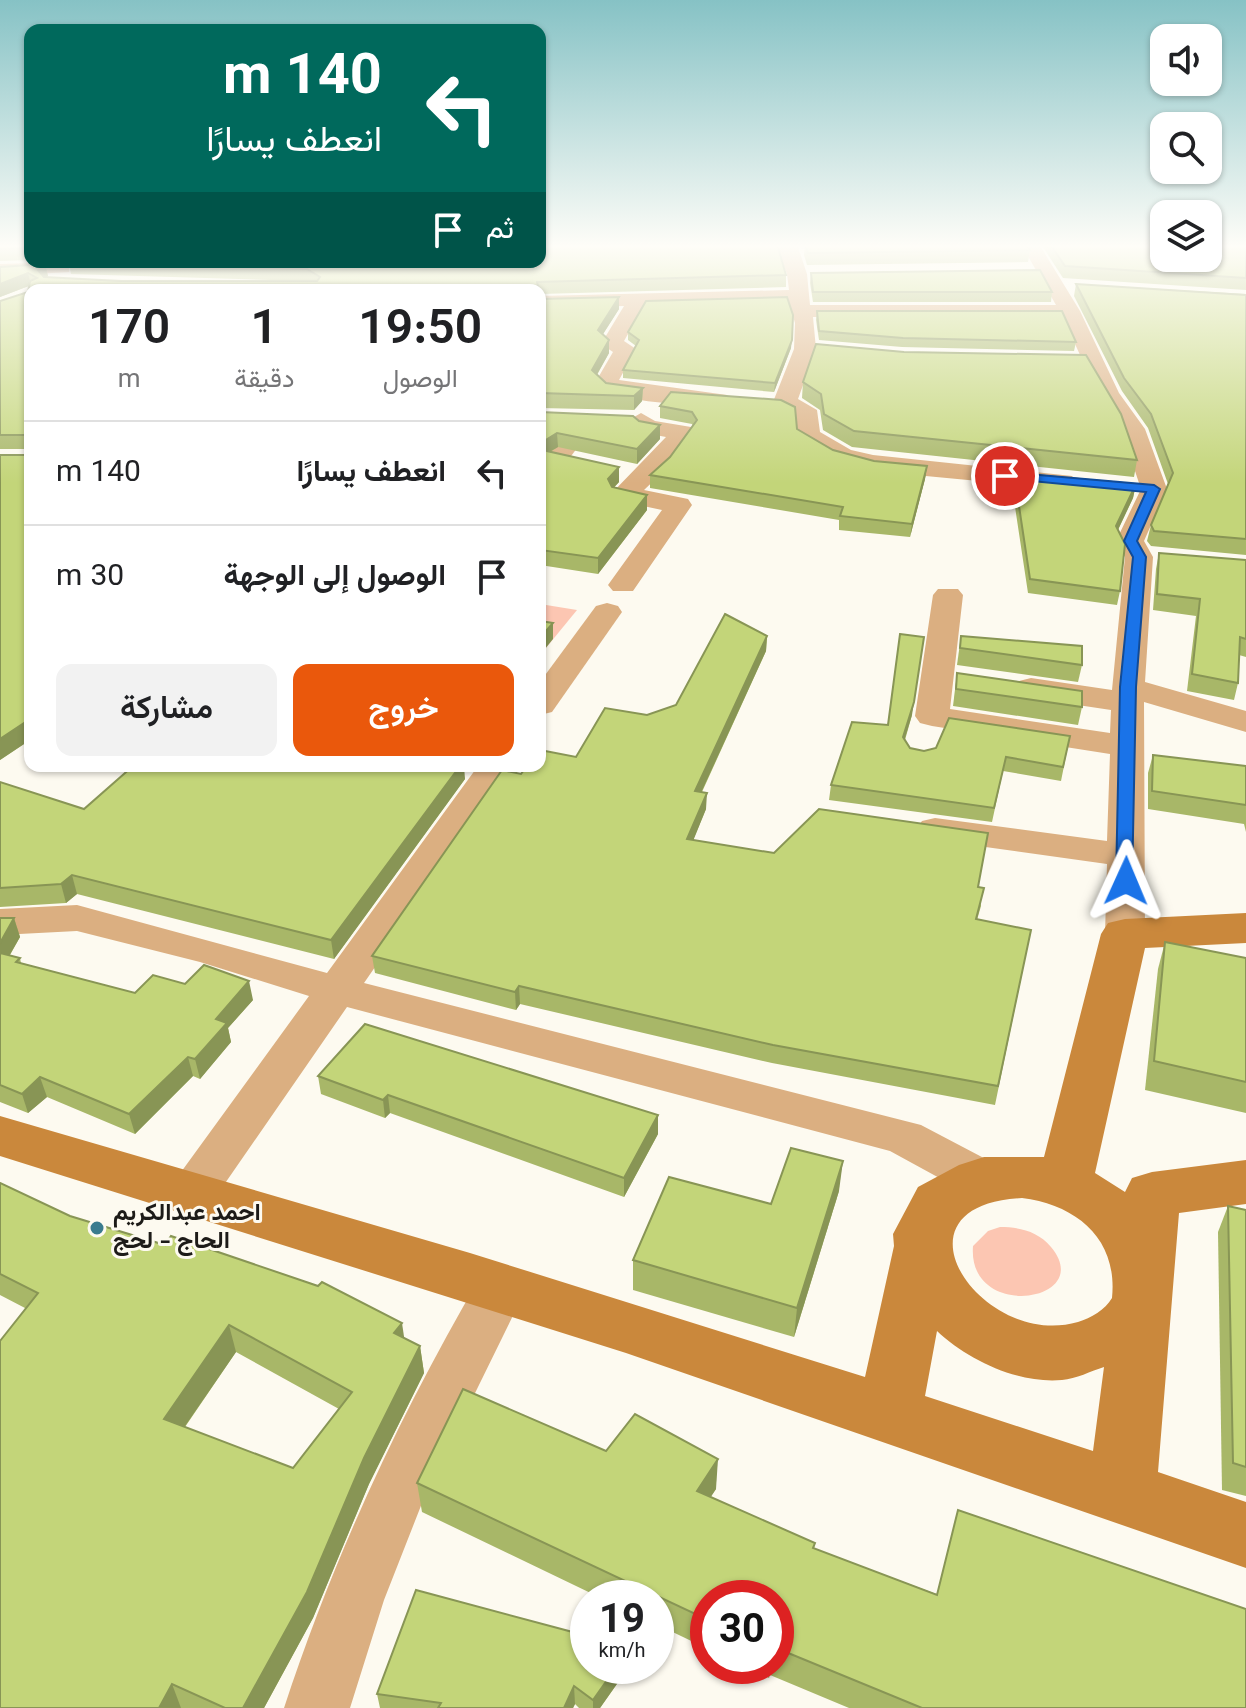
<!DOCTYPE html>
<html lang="ar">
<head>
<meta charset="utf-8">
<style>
  body { margin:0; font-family:Georgia,Vazirmatn,serif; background:#f2f2f2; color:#202124; direction:rtl; height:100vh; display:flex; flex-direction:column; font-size:30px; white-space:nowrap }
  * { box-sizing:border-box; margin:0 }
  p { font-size:26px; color:#757577 }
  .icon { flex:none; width:44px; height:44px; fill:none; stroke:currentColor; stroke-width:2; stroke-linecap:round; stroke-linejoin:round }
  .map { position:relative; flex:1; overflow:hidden; direction:ltr }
  .panel { position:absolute; left:24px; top:284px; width:522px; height:488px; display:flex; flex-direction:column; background:#fff; border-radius:16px; box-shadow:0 2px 6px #0004; direction:rtl }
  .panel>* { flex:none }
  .banner { position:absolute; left:24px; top:24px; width:522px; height:244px; border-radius:16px; box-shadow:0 2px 6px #0004; direction:rtl; background:#00695c; color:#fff; overflow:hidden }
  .fabs { position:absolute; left:1150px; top:24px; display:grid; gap:16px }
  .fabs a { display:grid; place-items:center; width:72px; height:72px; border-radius:16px; background:#fff; box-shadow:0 2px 6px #0004; font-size:40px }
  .speed { position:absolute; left:570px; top:1580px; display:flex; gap:16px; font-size:40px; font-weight:700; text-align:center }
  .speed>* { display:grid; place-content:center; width:104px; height:104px; border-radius:50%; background:#fff; box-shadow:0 2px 6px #0004; line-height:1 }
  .speed small { font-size:20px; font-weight:400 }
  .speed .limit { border:12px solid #d22; background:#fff; color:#111 }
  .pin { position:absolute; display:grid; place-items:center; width:68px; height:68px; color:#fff; margin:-34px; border:4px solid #fff; border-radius:50%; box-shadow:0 2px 8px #0007 }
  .me { position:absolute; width:88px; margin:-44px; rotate:1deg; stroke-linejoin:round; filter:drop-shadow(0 0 6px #0008) }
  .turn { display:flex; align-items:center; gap:28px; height:168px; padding:0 32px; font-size:36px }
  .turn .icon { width:104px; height:104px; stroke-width:2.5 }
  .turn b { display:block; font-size:56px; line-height:68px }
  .then { display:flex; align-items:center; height:76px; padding:0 32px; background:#0003; gap:16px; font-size:30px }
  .eta { display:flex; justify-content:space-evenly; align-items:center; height:136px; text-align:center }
  .eta b { font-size:48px; font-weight:600; line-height:56px }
  .cta { display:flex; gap:16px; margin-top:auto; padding:16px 32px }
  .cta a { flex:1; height:92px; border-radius:16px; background:#ea580c; color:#fff; font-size:32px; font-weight:600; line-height:92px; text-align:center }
  .cta a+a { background:#f2f2f2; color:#202124 }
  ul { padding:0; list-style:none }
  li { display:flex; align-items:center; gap:24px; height:104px; padding:0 32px; border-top:2px solid #e0e0e0 }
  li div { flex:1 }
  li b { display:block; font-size:30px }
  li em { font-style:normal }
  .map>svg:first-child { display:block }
  .green { fill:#fcc6b2 }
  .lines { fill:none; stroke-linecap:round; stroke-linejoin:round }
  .street { fill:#dbaf81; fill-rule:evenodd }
  .secondary { fill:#ca883c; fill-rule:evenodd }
  .wall { fill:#a8b768; fill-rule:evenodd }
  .shaded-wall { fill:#889555 }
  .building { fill:#c3d579; stroke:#889555; stroke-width:2; fill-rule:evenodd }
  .route { fill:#1a73e8; stroke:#114b97; stroke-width:2 }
  .poi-dot { fill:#3a7b8e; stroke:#fdfaf0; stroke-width:3 }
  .labels { text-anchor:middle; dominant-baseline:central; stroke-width:6; stroke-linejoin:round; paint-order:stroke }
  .near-poi-label { font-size:24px; font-weight:bold; fill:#1d1b18; stroke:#fdfaf0; text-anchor:start }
</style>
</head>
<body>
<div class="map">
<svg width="1246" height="1708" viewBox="0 0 1246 1708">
  <rect width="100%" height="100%" fill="#fdfaf0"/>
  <g class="green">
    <polygon points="540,604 577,610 541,654 540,654"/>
    <path d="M1000 1227C1019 1227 1038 1231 1051 1247 1097 1302 967 1322 973 1246L988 1231Z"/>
  </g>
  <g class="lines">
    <g class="street">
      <path d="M776 244 798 247 807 274 810 305H1056L1021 244H1039L1080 311 1119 393 1145 429 1167 489 1144 541 1153 557 1145 682 1246 711V732L1144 702 1145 934 1139 943 1125 947 1111 943 1105 934 1107 864 935 840 922 837 916 829 922 821 935 818 1107 841 1110 754 932 726 920 723 915 716 933 595 938 589H958L963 595 950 709 1110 733 1111 710 1031 698 1019 695 1015 688 1019 681 1031 678 1112 690 1125 557 1116 541 1141 489 1121 429 1097 393 1063 317H813L816 349 798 399 817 410 820 432 851 450 873 455 1072 476 1076 481 1063 489 873 471 833 460 799 440 796 435 797 418 773 402 794 349 795 323 789 302 644 306 624 341 636 349 619 380 727 395 731 400 727 405 719 407C692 404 611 404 595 383L613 352 601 344 624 306 540 308V296L789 290 787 274Z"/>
      <polygon points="62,262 69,264 69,272 0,276 0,264"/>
      <polygon points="641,413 655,421 691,427 694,432 667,468 644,490 688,499 692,505 633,591 613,591 608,585 662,510 615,500 611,494 666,437 639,432 629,420"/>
      <polygon points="585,414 597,421 549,486 540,489 540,464 577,416"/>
      <polygon points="607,603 618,606 622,612 552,712 540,715 540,682 596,606"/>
      <polygon points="478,766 514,766 364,983 921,1125 999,1166 1006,1179 999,1192 982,1198 965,1192 890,1151 347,1007 210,1205 193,1211 176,1205 168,1192 176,1179 309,996 200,962 77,931 0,935 0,909 77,905 327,973"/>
      <path d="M500 1267 518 1274 526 1289 426 1493 384 1600 350 1708H284C334 1556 401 1412 482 1274Z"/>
    </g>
    <path class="secondary" d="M1246 913V943L1145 948 1095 1173 1125 1192 1132 1178 1152 1172 1246 1160V1204L1179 1213 1158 1472 1246 1502V1568L626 1353 0 1156V1116L470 1253 865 1377 894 1246 893 1234 918 1187 959 1165 984 1157H1044L1101 934 1108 923 1125 919ZM1022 1198C1077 1205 1118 1239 1112 1298 1105 1310 1091 1318 1078 1322 982 1350 882 1205 1022 1198ZM937 1331C968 1360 1018 1384 1062 1380 1076 1379 1091 1371 1104 1367L1093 1451 925 1396Z"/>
  </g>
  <g class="wall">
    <polygon points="0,244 30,244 30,260 0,261"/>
    <polygon points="805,244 1030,250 1028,262 807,265 804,255"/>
    <polygon points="1041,244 1246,244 1246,290 1063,278"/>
    <polygon points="69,262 786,275 786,287 540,294 540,290 30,290 30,740 0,760 29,449 0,449 0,302 28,292 29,286 0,297 0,267 45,264 48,276 47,277 121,281 305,281 71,274"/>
    <polygon points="811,273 1052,292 1051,302 813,302 810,283"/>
    <polygon points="1076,284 1246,294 1246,555 1151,546 1147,541 1151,525 1168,484 1148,428 1122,391 1074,296"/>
    <polygon points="619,297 619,309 603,334 609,353 597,375 606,383 643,388 642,401 634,410 540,408 540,299"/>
    <polygon points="817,311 1076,342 1074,351 902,347 819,340 816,320"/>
    <polygon points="628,332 791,348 774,392 623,378 623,370 636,346 628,340"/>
    <polygon points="803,382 1137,460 1134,477 852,447 823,430 820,410 802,398"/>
    <polygon points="660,406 797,429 833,450 874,461 927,466 925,479 910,537 839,530 839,520 650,488 650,475 670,457 693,426 692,424 660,418"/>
    <polygon points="540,412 639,421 660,425 660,439 637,464 558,447 550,452 619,482 614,487 647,510 598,574 540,565"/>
    <polygon points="1014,473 1136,484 1133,498 1118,530 1120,591 1117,605 1028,593 1012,487"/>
    <polygon points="1159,553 1246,560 1246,657 1239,655 1238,683 1234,700 1187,691 1196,616 1153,610 1156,569"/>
    <polygon points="767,636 766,651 702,792 706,809 693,840 978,887 981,906 977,920 1031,930 995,1105 772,1063 520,1004 516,1010 375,973 372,956 521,774 576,757 647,715 676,705"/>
    <polygon points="961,636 1082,665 1078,682 957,665"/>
    <polygon points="957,673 1082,707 1078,725 953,706"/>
    <polygon points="912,715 905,740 910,748 924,751 1070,736 1061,781 1003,771 992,822 829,800 831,785 888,725"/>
    <polygon points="1153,755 1246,766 1246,832 1244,824 1148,809 1148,773"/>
    <polygon points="465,779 334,959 77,894 66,903 0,907 0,782 84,809"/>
    <polygon points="0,918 14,918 20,937 10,955 20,958 21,963 135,993 185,984 253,1000 228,1028 231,1042 200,1079 193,1076 135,1134 47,1097 28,1113 0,1102"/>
    <polygon points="1165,942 1246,958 1246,1113 1145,1090 1158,969"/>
    <polygon points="318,1076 658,1115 658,1134 624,1197 390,1113 385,1118 321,1094"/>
    <path d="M0 1183 70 1216 404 1338 420 1346 424 1373 369 1484 313 1618 264 1708H0L25 1308 0 1295ZM236 1352 339 1409 293 1468 185 1427Z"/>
    <polygon points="839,1191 794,1337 633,1290 633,1260"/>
    <polygon points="1228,1206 1246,1210 1246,1496 1222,1490 1218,1232"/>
    <polygon points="606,1451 716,1489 710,1497 815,1543 814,1549 1246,1708 849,1708 770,1675 769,1678 744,1666 776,1666 776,1598 708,1598 708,1649 656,1624 656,1598 601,1598 422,1512 417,1483"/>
    <polygon points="588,1666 619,1666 619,1681 600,1708 579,1708 575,1704 573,1708 380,1708 377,1694"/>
  </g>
  <g class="shaded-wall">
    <polygon points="45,264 48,276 41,281 38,270"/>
    <polygon points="28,273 31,285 0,297 0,284"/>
    <polygon points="619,297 619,309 598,342 598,330"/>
    <polygon points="609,340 609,353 592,383 592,370"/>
    <polygon points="792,340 791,348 774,392 775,383"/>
    <polygon points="643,388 642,401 634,410 634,396"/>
    <polygon points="660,425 660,439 637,464 637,449"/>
    <polygon points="557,433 558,447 541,457 541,443"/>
    <polygon points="927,466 925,479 910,537 912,524"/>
    <polygon points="619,467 619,482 608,494 608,479"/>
    <polygon points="1136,484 1133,498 1113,540 1116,526"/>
    <polygon points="647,495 647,510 598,574 598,558"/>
    <polygon points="553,623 553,639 540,655 540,638"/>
    <polygon points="767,636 766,651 694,808 695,791"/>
    <polygon points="924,637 912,715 901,751 903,737"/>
    <polygon points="30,719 30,740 0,760 0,739"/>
    <polygon points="460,766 464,766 465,779 334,959 331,940"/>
    <polygon points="707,793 706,809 687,856 687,839"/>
    <polygon points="72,875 77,894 66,903 61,884"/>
    <polygon points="14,918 20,937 1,970 0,966 0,943"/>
    <polygon points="249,981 253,1000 228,1028 231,1042 200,1079 195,1059 216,1019"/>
    <polygon points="519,986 520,1004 516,1010 515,992"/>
    <polygon points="188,1057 193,1076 135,1134 129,1114"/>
    <polygon points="40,1077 47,1097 28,1113 22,1094"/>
    <polygon points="388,1095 390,1113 385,1118 383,1100"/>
    <polygon points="658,1115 658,1134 624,1197 624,1178"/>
    <polygon points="843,1161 839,1191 794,1337 797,1308"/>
    <polygon points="402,1323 406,1350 394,1333"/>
    <polygon points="229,1325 236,1352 172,1445 164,1419"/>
    <polygon points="420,1346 424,1373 369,1484 313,1618 264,1708 243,1708 364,1458"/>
    <polygon points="718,1459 716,1489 696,1520 697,1491"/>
    <polygon points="617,1666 619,1666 619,1681 600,1708 593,1708 593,1700"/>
    <polygon points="172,1684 181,1708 159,1708"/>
    <polygon points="574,1686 575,1704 573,1708 564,1708"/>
  </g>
  <g class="building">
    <polygon points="0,244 30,244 30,248 0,249"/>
    <polygon points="540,244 777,244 786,275 537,282 539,290 30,290 30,719 0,739 0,455 29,455 29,435 0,435 0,301 28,292 30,281 37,278 28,273 0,284 0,267 45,264 38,270 44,277 121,281 317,281 320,277 307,269 77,262 540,262"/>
    <polygon points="805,244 1026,244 1030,250 808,253"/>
    <polygon points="1050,244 1164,244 1164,258 1208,258 1208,244 1246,244 1246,278 1065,266"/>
    <polygon points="1040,270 1052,292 813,292 811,273"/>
    <polygon points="1076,284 1246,295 1246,539 1154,531 1151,525 1173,473 1151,414 1124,378"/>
    <polygon points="619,297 598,330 609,340 592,370 606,383 643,388 634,396 540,393 540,299"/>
    <polygon points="787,297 793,315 792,340 775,383 623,370 639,340 628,332 646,301"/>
    <polygon points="817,311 1062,311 1076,342 903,338 819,331"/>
    <polygon points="816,344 904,352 1086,355 1121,414 1137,460 854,431 824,414 821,394 803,382"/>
    <polygon points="671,392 781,400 795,407 797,429 833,450 874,461 927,466 912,524 840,516 843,507 650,475 670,457 697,420 692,412 660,406"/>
    <polygon points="540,412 633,416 639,421 660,425 637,449 557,433 541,443 547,451 619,467 608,479 612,487 647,495 598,558 540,550"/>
    <polygon points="1014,473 1136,484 1116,526 1125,544 1120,591 1030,579"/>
    <polygon points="1159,553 1246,560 1246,639 1240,637 1238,683 1192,674 1200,599 1157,594"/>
    <polygon points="725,614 767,636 695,791 707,793 687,839 774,853 819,809 988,833 978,887 984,888 976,919 1031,930 998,1086 773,1045 519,986 515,992 372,956 502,770 521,774 527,766 540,766 540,750 576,757 605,708 647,715 676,705"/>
    <polygon points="540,621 553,623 540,638"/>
    <polygon points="900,634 924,637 914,702 903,737 910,748 924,751 936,748 949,718 1070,736 1063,767 1006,757 994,808 831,785 852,722 888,725"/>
    <polygon points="961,636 1082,646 1082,665 960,648"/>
    <polygon points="957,673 1082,691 1082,707 956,689"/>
    <polygon points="1153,755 1246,766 1246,805 1152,791"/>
    <polygon points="133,766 460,766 331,940 72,875 61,884 0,888 0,782 84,809"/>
    <polygon points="0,918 14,918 0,943"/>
    <polygon points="1165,942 1246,958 1246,1082 1154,1061"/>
    <polygon points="0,953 20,958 16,962 135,993 153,975 185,984 204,965 249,981 216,1019 227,1023 195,1059 188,1057 129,1114 40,1077 22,1094 0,1085"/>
    <polygon points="365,1024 658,1115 624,1178 388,1095 383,1100 318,1076"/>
    <polygon points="791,1148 843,1161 797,1308 633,1260 669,1177 771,1204"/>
    <path d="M0 1183 70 1216 165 1245 171 1236 318 1286 322 1282 402 1323 394 1333 420 1346 364 1458 307 1592 243 1708H225L172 1684 159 1708H0V1341L38 1293 0 1274ZM229 1325 352 1392 293 1468 164 1419Z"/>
    <polygon points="1228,1206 1246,1210 1246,1467 1233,1463"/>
    <polygon points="463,1389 606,1451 635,1414 718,1459 697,1491 815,1543 813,1548 937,1595 958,1510 1246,1609 1246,1708 922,1708 776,1648 776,1598 708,1598 708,1620 417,1483"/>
    <polygon points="416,1590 580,1634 588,1640 588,1666 617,1666 593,1700 574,1686 564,1708 438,1708 441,1703 377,1694"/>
  </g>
  <linearGradient id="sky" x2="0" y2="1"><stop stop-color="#86c2c5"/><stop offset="0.51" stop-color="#fefdf8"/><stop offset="1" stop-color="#fefdf8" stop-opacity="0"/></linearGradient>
  <rect width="1246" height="483" fill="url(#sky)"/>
  <polygon class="route" points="1005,472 1154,485 1160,489 1137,541 1146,557 1136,687 1132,885 1119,885 1116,881 1120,687 1133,557 1124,541 1146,492 1001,478 1001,473"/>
  <circle class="poi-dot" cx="97" cy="1228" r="8"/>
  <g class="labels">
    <g class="near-poi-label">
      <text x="113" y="1214">احمد عبدالكريم<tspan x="113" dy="28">الحاج - لحج</tspan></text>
    </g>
  </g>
</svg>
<div class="fabs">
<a><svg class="icon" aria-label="sound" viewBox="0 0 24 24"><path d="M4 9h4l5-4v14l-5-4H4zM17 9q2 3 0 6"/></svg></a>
<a><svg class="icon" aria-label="search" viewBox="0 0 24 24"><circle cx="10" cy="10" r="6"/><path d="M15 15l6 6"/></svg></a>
<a><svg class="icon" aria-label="layers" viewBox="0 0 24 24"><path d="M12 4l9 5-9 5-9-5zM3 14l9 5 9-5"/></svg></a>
</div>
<div class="speed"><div>19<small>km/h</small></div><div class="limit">30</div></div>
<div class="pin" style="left:1005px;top:476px;background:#d93025"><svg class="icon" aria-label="arrive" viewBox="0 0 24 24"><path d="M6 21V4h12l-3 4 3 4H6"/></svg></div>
<svg class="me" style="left:1126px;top:881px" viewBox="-20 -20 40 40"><path d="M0-17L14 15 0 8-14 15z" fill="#1a73e8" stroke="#fff" stroke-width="4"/></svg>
<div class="banner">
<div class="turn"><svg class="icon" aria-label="left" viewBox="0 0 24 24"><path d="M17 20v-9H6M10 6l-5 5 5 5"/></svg><div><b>140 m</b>انعطف يسارًا</div></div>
<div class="then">ثم<svg class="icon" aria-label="arrive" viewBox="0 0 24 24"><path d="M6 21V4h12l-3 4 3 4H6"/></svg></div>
</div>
<section class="panel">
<div class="eta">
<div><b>19:50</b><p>الوصول</p></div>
<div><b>1</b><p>دقيقة</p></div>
<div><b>170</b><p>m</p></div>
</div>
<ul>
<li><svg class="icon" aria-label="left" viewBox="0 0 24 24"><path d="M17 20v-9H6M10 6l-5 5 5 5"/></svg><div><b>انعطف يسارًا</b></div><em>140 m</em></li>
<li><svg class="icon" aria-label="arrive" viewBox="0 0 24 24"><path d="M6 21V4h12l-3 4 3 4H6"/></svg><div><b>الوصول إلى الوجهة</b></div><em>30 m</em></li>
</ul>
<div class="cta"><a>خروج</a><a>مشاركة</a></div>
</section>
</div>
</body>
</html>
